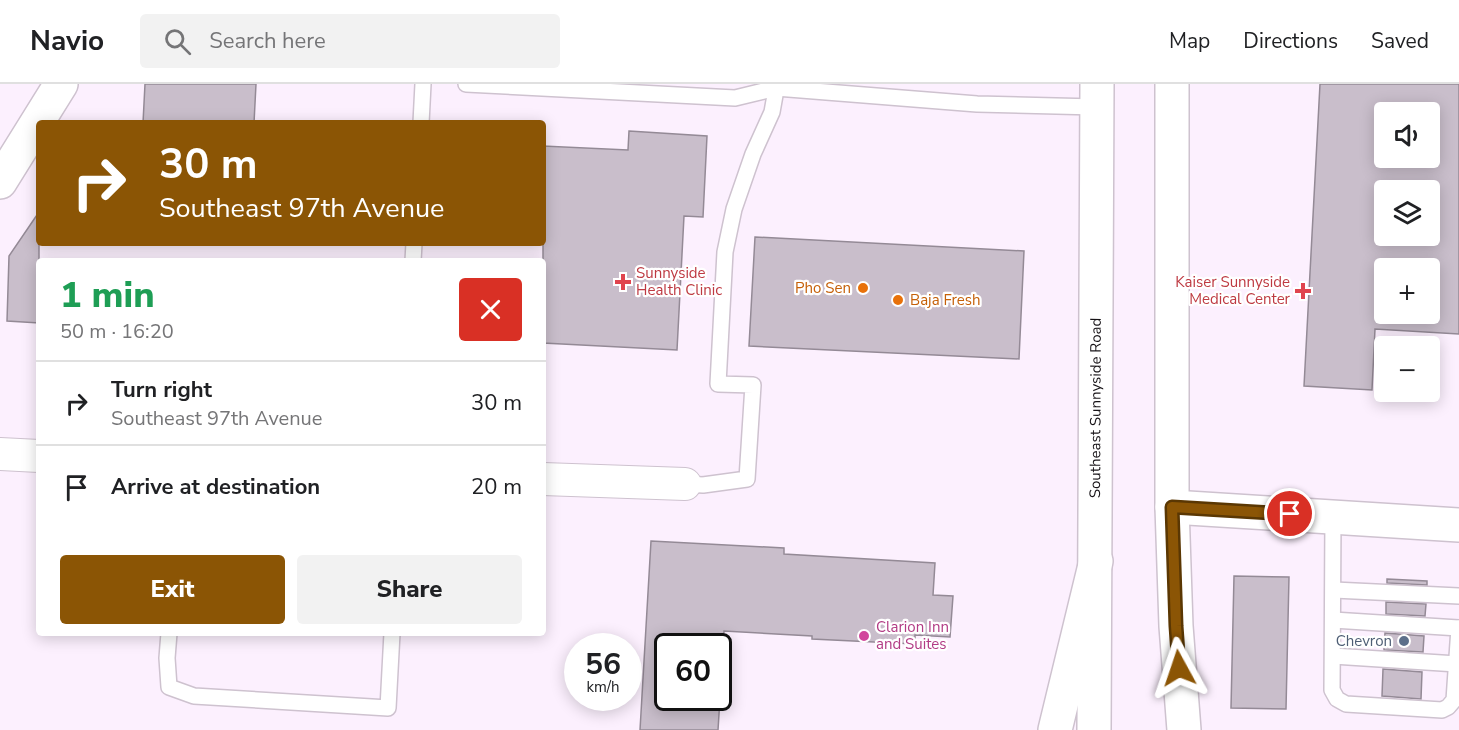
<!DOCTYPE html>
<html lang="en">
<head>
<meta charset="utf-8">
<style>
  body { margin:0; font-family:"Nunito Sans",sans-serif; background:#f2f2f2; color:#202124; height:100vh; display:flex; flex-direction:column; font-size:22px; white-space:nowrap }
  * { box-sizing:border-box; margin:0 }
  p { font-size:20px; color:#757577 }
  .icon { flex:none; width:33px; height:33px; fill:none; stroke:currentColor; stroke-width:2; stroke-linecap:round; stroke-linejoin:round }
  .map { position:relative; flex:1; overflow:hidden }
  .side { position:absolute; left:36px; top:174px; width:510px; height:378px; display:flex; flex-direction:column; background:#fff; border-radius:6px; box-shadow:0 3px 15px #0003 }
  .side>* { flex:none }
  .banner { position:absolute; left:36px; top:36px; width:510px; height:126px; border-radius:6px; box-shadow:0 3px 15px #0003; background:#8b5505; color:#fff; overflow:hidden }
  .buttons { position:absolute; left:1374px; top:18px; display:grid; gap:12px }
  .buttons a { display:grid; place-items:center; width:66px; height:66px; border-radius:6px; background:#fff; box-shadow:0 3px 15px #0003; font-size:30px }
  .speed { position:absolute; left:564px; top:549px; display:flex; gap:12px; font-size:30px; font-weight:700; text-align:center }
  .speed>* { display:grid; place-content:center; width:78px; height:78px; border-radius:50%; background:#fff; box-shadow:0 3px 15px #0003; line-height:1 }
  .speed small { font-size:15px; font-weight:400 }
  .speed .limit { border:3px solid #111; border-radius:9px; background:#fff; color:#111 }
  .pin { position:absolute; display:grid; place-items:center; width:51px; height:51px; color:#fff; margin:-26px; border:3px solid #fff; border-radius:50%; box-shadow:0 2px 6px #0007 }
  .me { position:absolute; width:66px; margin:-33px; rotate:355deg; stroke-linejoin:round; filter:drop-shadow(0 0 4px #0008) }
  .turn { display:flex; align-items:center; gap:21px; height:126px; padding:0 24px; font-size:27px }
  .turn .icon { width:78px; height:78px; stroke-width:2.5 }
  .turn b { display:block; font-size:42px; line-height:51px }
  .round { display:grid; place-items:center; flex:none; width:63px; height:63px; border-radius:6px; background:#f2f2f2 }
  .summary { display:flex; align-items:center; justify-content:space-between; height:102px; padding:0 24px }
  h1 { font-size:36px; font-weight:800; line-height:45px; color:#1e9e55 }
  .button { display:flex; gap:12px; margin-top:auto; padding:12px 24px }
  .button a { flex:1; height:69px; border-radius:6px; background:#8b5505; color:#fff; font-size:24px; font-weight:800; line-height:69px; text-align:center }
  .button a+a { background:#f2f2f2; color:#202124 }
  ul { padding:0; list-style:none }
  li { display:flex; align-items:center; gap:18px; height:84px; padding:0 24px; border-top:2px solid #e0e0e0 }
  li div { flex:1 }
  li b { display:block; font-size:22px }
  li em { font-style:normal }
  header { display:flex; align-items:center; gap:36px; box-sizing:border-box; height:84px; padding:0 30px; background:#fff; border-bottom:2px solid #e0e0e0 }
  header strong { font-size:28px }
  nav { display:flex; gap:33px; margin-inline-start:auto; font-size:21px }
  .search { width:420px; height:54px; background:#f2f2f2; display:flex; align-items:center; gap:15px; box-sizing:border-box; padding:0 21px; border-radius:6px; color:#757577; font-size:22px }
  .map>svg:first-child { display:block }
  .building { fill:#c9becb; stroke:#948a96; stroke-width:1.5; fill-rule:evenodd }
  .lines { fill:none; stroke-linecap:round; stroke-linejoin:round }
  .lane-casing { stroke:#cec2cf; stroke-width:18 }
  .street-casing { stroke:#cec2cf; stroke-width:34 }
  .secondary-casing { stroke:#cec2cf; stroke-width:36 }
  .primary-casing { stroke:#cec2cf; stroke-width:36 }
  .highway-casing { stroke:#cec2cf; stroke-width:36 }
  .lane { stroke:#fff; stroke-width:15 }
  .street { stroke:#fff; stroke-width:32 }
  .secondary { stroke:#fff; stroke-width:33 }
  .primary { stroke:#fff; stroke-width:33 }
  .highway { stroke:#fff; stroke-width:33 }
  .route-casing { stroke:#5a3703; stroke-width:15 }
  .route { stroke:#8b5505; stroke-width:10 }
  .health-dot { fill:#e0444e; stroke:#fff; stroke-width:2 }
  .food-dot { fill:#e8710a; stroke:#fff; stroke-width:2 }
  .hotel-dot { fill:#d1479c; stroke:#fff; stroke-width:2 }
  .service-dot { fill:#5c6f8a; stroke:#fff; stroke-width:2 }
  .labels { text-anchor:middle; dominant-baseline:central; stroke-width:4.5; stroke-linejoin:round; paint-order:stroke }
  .health-label { font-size:15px; fill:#be3a42; stroke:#fff; text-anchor:start }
  .food-label { font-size:15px; fill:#c56008; stroke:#fff; text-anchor:end }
  .street-label { font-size:15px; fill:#161216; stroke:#fff }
  .hotel-label { font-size:15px; fill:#b23c85; stroke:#fff; text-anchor:start }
  .service-label { font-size:15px; fill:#4e5e75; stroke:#fff; text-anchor:end }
</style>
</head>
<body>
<header>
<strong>Navio</strong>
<div class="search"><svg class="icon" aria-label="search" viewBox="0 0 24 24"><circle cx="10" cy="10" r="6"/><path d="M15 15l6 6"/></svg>Search here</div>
<nav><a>Map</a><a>Directions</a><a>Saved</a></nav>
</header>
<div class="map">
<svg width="1459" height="646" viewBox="0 0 1459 646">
  <rect width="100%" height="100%" fill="#fcf0fe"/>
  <g class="building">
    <polygon points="145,0 256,0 254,39 143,39"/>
    <path d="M1320 0H1459V250L1375 245 1372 306 1304 302ZM1384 28H1430V74H1384ZM1384 106H1430V152H1384ZM1384 184H1430V230H1384Z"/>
    <polygon points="629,47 707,52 703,133 684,132 677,266 543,259 543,62 628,66"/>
    <polygon points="39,128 39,239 7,237 9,172"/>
    <polygon points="755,153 1024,167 1019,275 749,262"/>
    <polygon points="651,457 784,464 784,470 935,479 933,511 953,512 950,553 915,551 915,560 812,555 812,552 724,547 723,562 668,562 668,614 720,614 718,646 640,646"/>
    <polygon points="1234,492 1289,493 1286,625 1231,624"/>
    <polygon points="1387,495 1427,497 1427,501 1387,499"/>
    <polygon points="1386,518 1426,520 1425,532 1386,530"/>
    <polygon points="1385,549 1424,552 1423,568 1384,566"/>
    <polygon points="1383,585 1422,588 1421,615 1382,612"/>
  </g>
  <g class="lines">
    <defs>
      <g id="lane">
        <polyline points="466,0 735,14 776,4 977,20 1096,23"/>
        <polyline points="421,39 423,0"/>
        <polyline points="413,177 414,159"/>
        <polyline points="685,400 703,401 747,395 753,301 718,300 725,168 734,125 753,70 772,28 777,0"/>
        <polyline points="1333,433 1332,606 1337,615 1346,620 1442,626 1448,623 1454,616 1459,544"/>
        <polyline points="1334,506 1459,512"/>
        <polyline points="1333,536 1459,544"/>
        <polyline points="169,549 167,574 169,603 194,612 388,624 392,549"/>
        <polyline points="1333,572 1457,580"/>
      </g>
      <g id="street">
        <polyline points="0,370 39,372"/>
        <polyline points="543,395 685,400"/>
      </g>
      <g id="secondary">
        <polyline points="0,98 61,0"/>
        <polyline points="1172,423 1459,441"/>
      </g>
      <g id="primary">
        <polyline points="1172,0 1172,423 1176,542 1184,646"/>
        <path id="s1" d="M1094 646 1097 0"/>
      </g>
      <polyline id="highway" points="1055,646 1096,477"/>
    </defs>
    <use href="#lane" class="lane-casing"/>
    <use href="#street" class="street-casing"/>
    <use href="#secondary" class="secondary-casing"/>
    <use href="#primary" class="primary-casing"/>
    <use href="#highway" class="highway-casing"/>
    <use href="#lane" class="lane"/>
    <use href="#street" class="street"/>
    <use href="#secondary" class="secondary"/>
    <use href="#primary" class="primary"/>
    <use href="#highway" class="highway"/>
  </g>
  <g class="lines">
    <defs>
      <polyline id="route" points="1179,584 1176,542 1172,423 1290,430"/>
    </defs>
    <use href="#route" class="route-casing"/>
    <use href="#route" class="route"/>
  </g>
  <g class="health-dot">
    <path d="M620 189h6v6h6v6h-6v6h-6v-6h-6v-6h6z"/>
    <path d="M1300 198h6v6h6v6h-6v6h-6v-6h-6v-6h6z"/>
  </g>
  <g class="food-dot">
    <circle cx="863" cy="204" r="6"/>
    <circle cx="898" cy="216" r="6"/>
  </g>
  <circle class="hotel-dot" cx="864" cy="552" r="6"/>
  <circle class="service-dot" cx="1404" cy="557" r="6"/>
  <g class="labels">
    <g class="health-label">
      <text x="636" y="189">Sunnyside<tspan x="636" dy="17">Health Clinic</tspan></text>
      <text x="1290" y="198" text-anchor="end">Kaiser Sunnyside<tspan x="1290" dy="17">Medical Center</tspan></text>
    </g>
    <g class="food-label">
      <text x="851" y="204">Pho Sen</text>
      <text x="910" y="216" text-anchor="start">Baja Fresh</text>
    </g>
    <g class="street-label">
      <text stroke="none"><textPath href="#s1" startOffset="322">Southeast Sunnyside Road</textPath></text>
    </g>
    <g class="hotel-label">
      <text x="876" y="543">Clarion Inn<tspan x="876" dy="17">and Suites</tspan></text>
    </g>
    <g class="service-label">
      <text x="1392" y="557">Chevron</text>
    </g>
  </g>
</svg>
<div class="buttons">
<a><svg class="icon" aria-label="sound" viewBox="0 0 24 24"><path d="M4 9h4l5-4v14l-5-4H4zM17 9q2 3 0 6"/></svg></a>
<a><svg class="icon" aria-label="layers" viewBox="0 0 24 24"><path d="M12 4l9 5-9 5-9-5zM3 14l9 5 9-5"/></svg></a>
<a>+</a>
<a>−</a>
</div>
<div class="speed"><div>56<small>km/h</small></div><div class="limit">60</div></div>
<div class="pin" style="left:1290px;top:430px;background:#d93025"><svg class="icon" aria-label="arrive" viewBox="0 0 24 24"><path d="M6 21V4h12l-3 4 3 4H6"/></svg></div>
<svg class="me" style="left:1179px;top:584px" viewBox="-20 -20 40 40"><path d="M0-17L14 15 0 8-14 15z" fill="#8b5505" stroke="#fff" stroke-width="4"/></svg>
<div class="banner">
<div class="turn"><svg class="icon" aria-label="right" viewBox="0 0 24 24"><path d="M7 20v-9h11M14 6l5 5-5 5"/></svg><div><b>30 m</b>Southeast 97th Avenue</div></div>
</div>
<section class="side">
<div class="summary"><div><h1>1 min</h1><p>50 m · 16:20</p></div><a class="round" style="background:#d93025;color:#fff"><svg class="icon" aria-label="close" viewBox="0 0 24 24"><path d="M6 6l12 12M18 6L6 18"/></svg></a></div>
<ul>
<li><svg class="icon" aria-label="right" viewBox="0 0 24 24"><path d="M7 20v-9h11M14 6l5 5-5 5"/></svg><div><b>Turn right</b><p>Southeast 97th Avenue</p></div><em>30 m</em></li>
<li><svg class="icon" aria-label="arrive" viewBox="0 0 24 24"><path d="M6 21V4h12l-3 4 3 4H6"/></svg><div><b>Arrive at destination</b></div><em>20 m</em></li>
</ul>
<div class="button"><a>Exit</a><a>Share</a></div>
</section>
</div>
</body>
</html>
